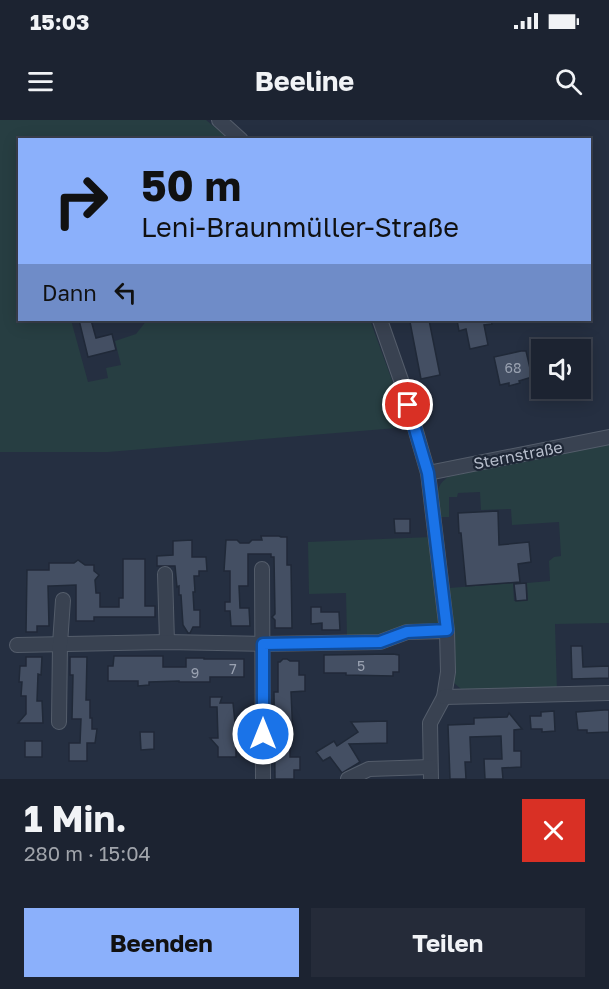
<!DOCTYPE html>
<html lang="de">
<head>
<meta charset="utf-8">
<style>
  body { margin:0; font-family:"Golos Text",sans-serif; background:#252b39; color:#f1f3f6; height:100vh; display:flex; flex-direction:column; font-size:22px; white-space:nowrap }
  * { box-sizing:border-box; margin:0 }
  p { font-size:20px; color:#a0a4ab }
  .icon { flex:none; width:33px; height:33px; fill:none; stroke:currentColor; stroke-width:2; stroke-linecap:round; stroke-linejoin:round }
  .map { position:relative; height:659px; overflow:hidden }
  .sheet { display:flex; flex-direction:column; background:#1c2331; flex:1 }
  .sheet>* { flex:none }
  .hud { position:absolute; left:18px; top:18px; width:573px; height:183px; border-radius:0px; box-shadow:0 3px 15px #0003,0 0 0 2px #3a404d; background:#8bb0fb; color:#111; overflow:hidden }
  .tools { position:absolute; left:531px; top:219px; display:grid; gap:12px }
  .tools a { display:grid; place-items:center; width:60px; height:60px; border-radius:0px; background:#1c2331; box-shadow:0 3px 15px #0003,0 0 0 2px #3a404d; font-size:30px }
  .pin { position:absolute; display:grid; place-items:center; width:51px; height:51px; color:#fff; margin:-26px; border:3px solid #fff; border-radius:50%; box-shadow:0 2px 6px #0007 }
  .me { position:absolute; width:66px; margin:-33px; rotate:0deg; stroke-linejoin:round; filter:drop-shadow(0 0 4px #0008) }
  .turn { display:flex; align-items:center; gap:21px; height:126px; padding:0 24px; font-size:27px }
  .turn .icon { width:78px; height:78px; stroke-width:2.5 }
  .turn b { display:block; font-size:42px; line-height:51px }
  .then { display:flex; align-items:center; height:57px; padding:0 24px; background:#0003; gap:12px; font-size:22px }
  .round { display:grid; place-items:center; flex:none; width:63px; height:63px; border-radius:0px; background:#252b39 }
  .head { display:flex; align-items:center; justify-content:space-between; height:102px; padding:0 24px }
  h1 { font-size:36px; font-weight:700; line-height:45px }
  .button { display:flex; gap:12px; margin-top:auto; padding:12px 24px }
  .button a { flex:1; height:69px; border-radius:0px; background:#8bb0fb; color:#111; font-size:24px; font-weight:700; line-height:69px; text-align:center }
  .button a+a { background:#252b39; color:#f1f3f6 }
  .status { display:flex; justify-content:space-between; align-items:center; height:42px; padding:0 30px; background:#1c2331; direction:ltr }
  .status svg { height:16px; fill:currentColor }
  header { display:flex; justify-content:space-between; align-items:center; height:78px; padding:0 24px; background:#1c2331; font-size:27px; font-weight:700 }
  .map>svg:first-child { display:block }
  .green { fill:#273e42 }
  .building { fill:#444f63; stroke:#202938; stroke-width:1.5 }
  .lines { fill:none; stroke-linecap:round; stroke-linejoin:round }
  .minor-casing { stroke:#545d6b; stroke-width:16 }
  .minor { stroke:#394251; stroke-width:14 }
  .route-casing { stroke:#114b97; stroke-width:15 }
  .route { stroke:#1a73e8; stroke-width:10 }
  .labels { text-anchor:middle; dominant-baseline:central; stroke-width:4.5; stroke-linejoin:round; paint-order:stroke }
  .number-label { font-size:14px; fill:#9aa2b1 }
  .street-label { font-size:16px; fill:#b6bdcb; stroke:#1e2736 }
</style>
</head>
<body>
<div class="status"><b>15:03</b><svg viewBox="0 0 49 12"><path d="M0 12V9h3v3zM5 12V6h3v6zM10 12V3h3v9zM15 12V0h3v12zM26 1h20v11H26zM47 4h2v5h-2z"/></svg></div>
<header><svg class="icon" aria-label="menu" viewBox="0 0 24 24"><path d="M4 6h16M4 12h16M4 18h16"/></svg>Beeline<svg class="icon" aria-label="search" viewBox="0 0 24 24"><circle cx="10" cy="10" r="6"/><path d="M15 15l6 6"/></svg></header>
<div class="map">
<svg width="609" height="659" viewBox="0 0 609 659">
  <rect width="100%" height="100%" fill="#252f41"/>
  <g class="green">
    <polygon points="0,0 206,0 229,19 20,20 20,200 71,200 88,262 108,258 106,248 121,245 115,221 136,214 147,200 370,200 409,307 108,332 0,332"/>
    <path d="M609 322V503L555 504 557 572 467 574 454 563 455 536 449 468 513 463 514 481 528 480 527 463 550 461 549 441 554 437 561 436 559 402 512 405 511 389 481 390 480 372 458 373 457 377H449V397H440C438 381 432 368 448 357Z"/>
    <polygon points="432,417 440,501 436,506 398,509 380,515 347,517 346,473 309,474 308,422"/>
  </g>
  <g class="building">
    <polygon points="79,200 91,200 96,218 112,214 116,230 88,237"/>
    <polygon points="423,200 429,200 440,255 421,259 410,202"/>
    <polygon points="457,200 491,200 492,204 484,205 488,225 470,229 466,209 459,211"/>
    <polygon points="521,231 526,231 532,257 519,261 520,263 509,266 509,263 500,265 494,237"/>
    <polygon points="498,391 499,425 529,422 531,442 518,444 520,462 466,466 461,413 459,413 458,393"/>
    <polygon points="394,399 410,399 410,413 395,413"/>
    <polygon points="261,416 279,416 281,417 287,417 287,445 291,445 292,508 275,508 275,500 272,497 275,494 274,437 271,437 271,434 248,434 248,466 239,466 240,488 249,488 250,506 231,506 230,491 225,491 225,482 230,482 230,451 224,451 226,420 237,420 240,423 249,423 252,420 262,420"/>
    <polygon points="192,420 192,437 206,437 207,451 199,451 199,456 194,456 195,472 193,472 194,490 200,490 200,507 193,507 190,513 188,513 183,505 181,475 179,475 179,466 177,467 175,446 157,446 157,436 173,435 173,421"/>
    <polygon points="123,439 145,439 145,486 155,486 155,497 94,497 94,501 76,501 76,465 51,466 48,466 49,506 37,506 37,512 26,512 27,450 49,450 49,443 74,443 78,440 85,445 94,445 94,451 99,455 95,460 96,473 100,473 100,487 119,487 119,478 123,478"/>
    <polygon points="526,463 527,480 516,481 514,464"/>
    <polygon points="311,487 321,487 321,492 339,492 340,510 322,510 322,503 311,504"/>
    <polygon points="571,526 582,526 583,547 609,546 609,558 572,559"/>
    <polygon points="393,534 399,535 399,552 393,552 393,556 346,555 346,553 324,553 324,535"/>
    <polygon points="114,536 163,536 163,547 186,547 186,538 204,538 204,539 244,539 244,557 210,557 210,562 179,562 179,561 149,562 149,565 138,566 138,561 108,561 108,546 113,546"/>
    <polygon points="26,537 42,537 41,555 38,554 37,581 42,581 43,603 18,603 26,594 26,576 21,576 22,562 19,562 20,546 26,546"/>
    <polygon points="70,537 87,537 86,580 90,580 90,598 92,598 92,609 97,609 95,623 87,623 87,641 69,641 69,623 80,623 81,599 72,599 73,555 70,555"/>
    <polygon points="283,539 287,539 290,541 299,541 299,555 305,555 305,571 291,572 293,617 290,617 290,637 300,637 300,650 294,650 294,659 275,659 274,572 278,572 278,542 280,542"/>
    <polygon points="210,577 222,577 220,583 233,583 236,613 236,637 218,637 218,627 210,618 218,618 217,587 210,587"/>
    <polygon points="604,590 609,590 609,612 587,613 587,610 578,610 576,592"/>
    <polygon points="554,591 555,611 542,612 542,609 531,609 530,596 541,596 541,592"/>
    <polygon points="509,593 522,609 514,610 514,631 521,631 521,647 502,648 503,659 485,659 484,639 502,639 501,616 470,617 471,642 465,642 466,659 450,659 448,605 474,604 474,598 507,597"/>
    <polygon points="387,601 387,623 349,624 360,642 342,653 330,637 323,641 316,632 334,621 337,626 358,612 351,602"/>
    <polygon points="140,612 154,612 154,629 141,630"/>
    <rect x="25" y="621" width="17" height="16"/>
  </g>
  <g class="lines">
    <defs>
      <g id="minor">
        <polyline points="219,0 241,20"/>
        <polyline points="380,200 402,263 428,353 447,511 448,552 444,577 430,603 431,659"/>
        <polyline points="428,353 609,317"/>
        <polyline points="262,449 263,659"/>
        <polyline points="165,454 167,522"/>
        <polyline points="17,525 167,522 263,524 380,522 407,512 447,511"/>
        <polyline points="444,577 609,573"/>
        <polyline points="59,602 60,524 63,480"/>
        <polyline points="348,659 369,649 430,647"/>
      </g>
    </defs>
    <use href="#minor" class="minor-casing"/>
    <use href="#minor" class="minor"/>
  </g>
  <g class="lines">
    <defs>
      <polyline id="route" points="263,614 263,524 380,522 407,512 447,510 428,353 408,285"/>
    </defs>
    <use href="#route" class="route-casing"/>
    <use href="#route" class="route"/>
  </g>
  <g class="labels">
    <g class="number-label">
      <text x="513" y="247">68</text>
      <text x="361" y="545">5</text>
      <text x="233" y="548">7</text>
      <text x="195" y="552">9</text>
    </g>
    <g class="street-label">
      <text transform="translate(518 335) rotate(-11)">Sternstraße</text>
    </g>
  </g>
</svg>
<div class="tools">
<a><svg class="icon" aria-label="sound" viewBox="0 0 24 24"><path d="M4 9h4l5-4v14l-5-4H4zM17 9q2 3 0 6"/></svg></a>
</div>
<div class="pin" style="left:408px;top:285px;background:#d93025"><svg class="icon" aria-label="arrive" viewBox="0 0 24 24"><path d="M6 21V4h12l-3 4 3 4H6"/></svg></div>
<svg class="me" style="left:263px;top:614px" viewBox="-20 -20 40 40"><circle r="17" fill="#1a73e8" stroke="#fff" stroke-width="3"/><path d="M0-11L8 9 0 5-8 9z" fill="#fff"/></svg>
<div class="hud">
<div class="turn"><svg class="icon" aria-label="right" viewBox="0 0 24 24"><path d="M7 20v-9h11M14 6l5 5-5 5"/></svg><div><b>50 m</b>Leni-Braunmüller-Straße</div></div>
<div class="then">Dann<svg class="icon" aria-label="left" viewBox="0 0 24 24"><path d="M17 20v-9H6M10 6l-5 5 5 5"/></svg></div>
</div>
</div>
<section class="sheet">
<div class="head"><div><h1>1 Min.</h1><p>280 m · 15:04</p></div><a class="round" style="background:#d93025;color:#fff"><svg class="icon" aria-label="close" viewBox="0 0 24 24"><path d="M6 6l12 12M18 6L6 18"/></svg></a></div>
<div class="button"><a>Beenden</a><a>Teilen</a></div>
</section>
</body>
</html>
